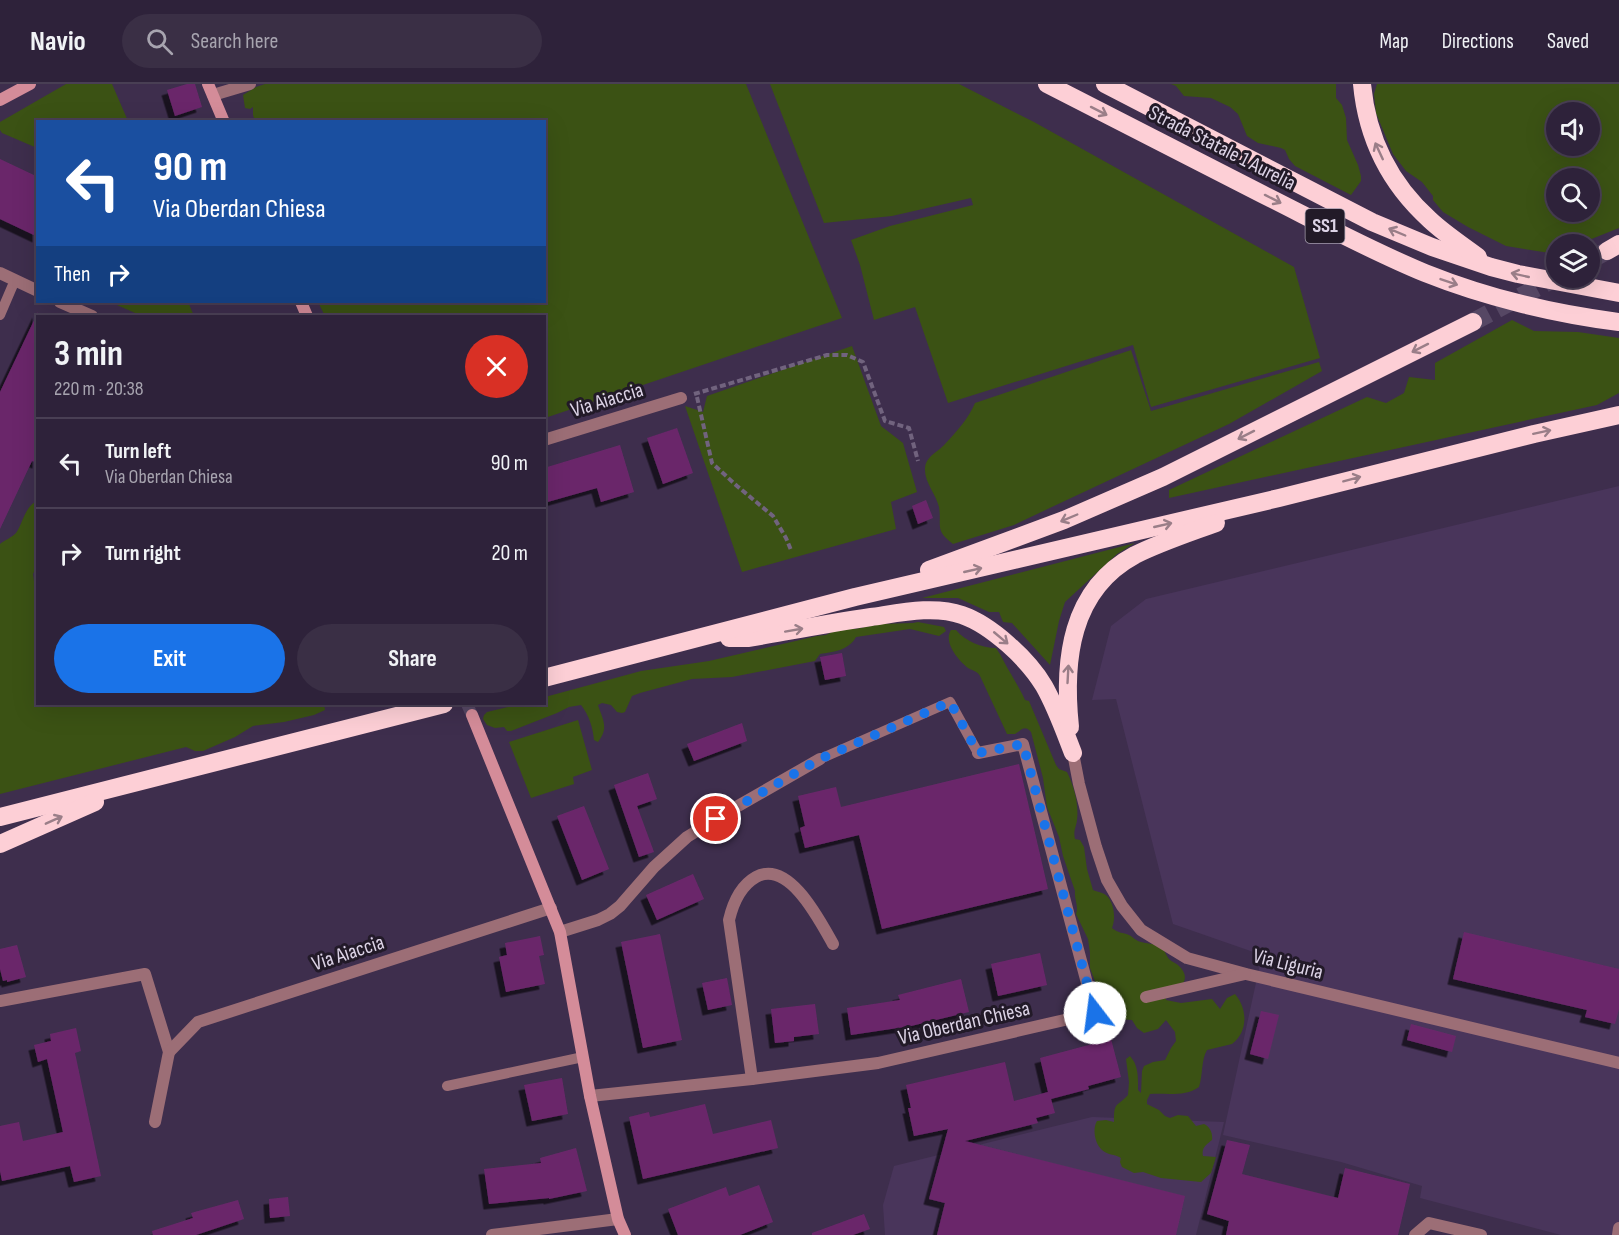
<!DOCTYPE html>
<html lang="en">
<head>
<meta charset="utf-8">
<style>
  body { margin:0; font-family:"Sofia Sans Condensed",sans-serif; background:#3a2f45; color:#f1f3f6; height:100vh; display:flex; flex-direction:column; font-size:22px; white-space:nowrap }
  * { box-sizing:border-box; margin:0 }
  p { font-size:20px; color:#a7a4af }
  .icon { flex:none; width:33px; height:33px; fill:none; stroke:currentColor; stroke-width:2; stroke-linecap:round; stroke-linejoin:round }
  .map { position:relative; flex:1; overflow:hidden }
  .side { position:absolute; left:36px; top:231px; width:510px; height:390px; display:flex; flex-direction:column; background:#2e223a; border-radius:0px; box-shadow:0 6px 24px #0002,0 0 0 2px #493f54 }
  .side>* { flex:none }
  .guide { position:absolute; left:36px; top:36px; width:510px; height:183px; border-radius:0px; box-shadow:0 6px 24px #0002,0 0 0 2px #493f54; background:#1a4fa0; color:#fff; overflow:hidden }
  .buttons { position:absolute; left:1546px; top:18px; display:grid; gap:12px }
  .buttons a { display:grid; place-items:center; width:54px; height:54px; border-radius:50%; background:#2e223a; box-shadow:0 6px 24px #0002,0 0 0 2px #493f54; font-size:30px }
  .pin { position:absolute; display:grid; place-items:center; width:51px; height:51px; color:#fff; margin:-26px; border:3px solid #fff; border-radius:50%; box-shadow:0 2px 6px #0007 }
  .me { position:absolute; width:66px; margin:-33px; rotate:345deg; stroke-linejoin:round; filter:drop-shadow(0 0 4px #0008) }
  .turn { display:flex; align-items:center; gap:21px; height:126px; padding:0 18px; font-size:27px }
  .turn .icon { width:78px; height:78px; stroke-width:2.5 }
  .turn b { display:block; font-size:42px; line-height:51px }
  .then { display:flex; align-items:center; height:57px; padding:0 18px; background:#0003; gap:12px; font-size:22px }
  .round { display:grid; place-items:center; flex:none; width:63px; height:63px; border-radius:32px; background:#3a2f45 }
  .summary { display:flex; align-items:center; justify-content:space-between; height:102px; padding:0 18px }
  h1 { font-size:36px; font-weight:700; line-height:45px }
  .primary-button { display:flex; gap:12px; margin-top:auto; padding:12px 18px }
  .primary-button a { flex:1; height:69px; border-radius:36px; background:#1a73e8; color:#fff; font-size:24px; font-weight:700; line-height:69px; text-align:center }
  .primary-button a+a { background:#3a2f45; color:#f1f3f6 }
  ul { padding:0; list-style:none }
  li { display:flex; align-items:center; gap:18px; height:90px; padding:0 18px; border-top:2px solid #493f54 }
  li div { flex:1 }
  li b { display:block; font-size:22px }
  li em { font-style:normal }
  header { display:flex; align-items:center; gap:36px; box-sizing:border-box; height:84px; padding:0 30px; background:#2e223a; border-bottom:2px solid #493f54 }
  header strong { font-size:28px }
  nav { display:flex; gap:33px; margin-inline-start:auto; font-size:21px }
  .search { width:420px; height:54px; background:#3a2f45; display:flex; align-items:center; gap:15px; box-sizing:border-box; padding:0 21px; border-radius:33px; color:#a7a4af; font-size:22px }
  .map>svg:first-child { display:block }
  .built { fill:#49355b }
  .green { fill:#3b5214; fill-rule:evenodd }
  .building { fill:#6b276b; filter:url(#shadow) }
  .lines { fill:none; stroke-linecap:round; stroke-linejoin:round }
  .secondary-tunnel { stroke:#564764; stroke-width:12; stroke-dasharray:12 6; stroke-linecap:butt }
  .highway-tunnel { stroke:#564764; stroke-width:18; stroke-dasharray:18 9; stroke-linecap:butt }
  .path { stroke:#71637e; stroke-width:4; stroke-dasharray:6 3; stroke-linecap:butt }
  .lane { stroke:#9c6e76; stroke-width:10 }
  .street { stroke:#9c6e76; stroke-width:12 }
  .secondary { stroke:#d48c99; stroke-width:12 }
  .highway { stroke:#fdcfd6; stroke-width:18 }
  .oneway { stroke:#9a7e88 }
  .route { stroke:#1a73e8; stroke-width:10; stroke-dasharray:0 18 }
  .labels { text-anchor:middle; dominant-baseline:central; stroke-width:6; stroke-linejoin:round; paint-order:stroke }
  .shield { fill:#221a28; stroke:#a49cad; stroke-width:1.5 }
  .shield-label { font-size:20px; font-weight:bold; fill:#dcd3e6 }
  .street-label { font-size:21px; fill:#dcd3e6; stroke:#221a28 }
</style>
</head>
<body>
<header>
<strong>Navio</strong>
<div class="search"><svg class="icon" aria-label="search" viewBox="0 0 24 24"><circle cx="10" cy="10" r="6"/><path d="M15 15l6 6"/></svg>Search here</div>
<nav><a>Map</a><a>Directions</a><a>Saved</a></nav>
</header>
<div class="map">
<svg width="1619" height="1151" viewBox="0 0 1619 1151">
  <defs>
    <filter id="shadow"><feDropShadow dx="-5.5" dy="5.5" stdDeviation="0" flood-color="#0009"/></filter>
  </defs>
  <rect width="100%" height="100%" fill="#3e2e4d"/>
  <g class="built">
    <polygon points="1619,402 1619,1151 1561,1151 1420,1114 1422,1102 1341,1078 1223,1051 1262,871 1173,840 1116,615 1092,616 1111,542 1146,515"/>
    <polygon points="1092,1033 1224,1038 1196,1151 885,1151 883,1121 894,1082"/>
  </g>
  <g class="green">
    <polygon points="66,0 112,0 128,37 38,38 37,64 2,49 0,46 0,38"/>
    <polygon points="265,0 746,0 842,234 545,334 544,232 325,232 318,218 544,218 544,38 255,37 253,31 253,23 250,25 245,24 243,11 256,3"/>
    <polygon points="770,0 959,0 1034,38 1294,183 1320,274 1151,323 1133,261 948,319 915,223 874,236 860,181 851,156 890,142 973,121 971,114 892,132 824,139"/>
    <polygon points="1171,0 1336,0 1336,14 1342,21 1346,34 1347,56 1358,81 1361,92 1361,97 1351,111 1295,82 1289,75 1285,66 1281,64 1258,59 1247,52 1238,30 1230,23 1211,14 1184,12 1176,2"/>
    <path d="M1377 0H1619V144L1579 160H1557L1556 170 1506 162 1468 143 1443 128 1433 116V112L1422 98 1406 87 1393 70 1376 29 1374 10ZM1557 28H1590V62H1557ZM1557 94H1590V128H1557Z"/>
    <polygon points="110,218 188,218 194,232 142,232"/>
    <polygon points="1512,236 1534,247 1578,248 1619,254 1619,309 1597,321 1169,414 1169,406 1367,313 1386,319 1404,309 1409,293 1435,296 1435,279"/>
    <polygon points="852,262 881,342 903,359 917,408 891,418 896,445 742,488 685,322 703,328 707,312"/>
    <path d="M1131 266 1151 327 1319 278 1322 287 1229 340 1054 422 1014 441 953 460C934 446 942 442 939 423 936 410 924 398 925 384 926 372 938 368 945 360 956 348 969 334 975 319Z"/>
    <path d="M37 417V481L33 490 38 527V620H324L325 626 314 631 284 638 253 642 235 653 203 667H195L186 663 0 710V460C5 456 11 454 16 449 23 439 25 422 37 417Z"/>
    <polygon points="1135,459 1117,470 1065,518 1059,537 1050,581 1012,539 1003,538 999,528 989,528 958,514 922,514"/>
    <path d="M918 538 944 543 946 547 939 552 910 545 856 553C849 566 834 568 820 570L815 577 732 593 692 595 640 609 632 612 625 628 622 629 617 628 611 621 602 619 598 621C603 636 609 644 598 658L594 656C593 644 589 631 581 621L569 623 557 629 511 647H507L504 643 495 644 487 641 483 635 484 631 487 628 520 620H544L545 613 641 587 709 577 817 552 826 551 838 545H855L881 540 913 539Z"/>
    <path d="M951 546H956C965 557 982 564 996 564 1002 572 1005 581 1011 590 1016 599 1021 607 1025 616L1029 617 1056 681 1059 685 1067 688C1074 702 1079 720 1077 736 1076 744 1073 747 1075 755L1080 756 1084 763 1087 785 1093 806C1098 808 1105 809 1108 813 1114 821 1116 834 1112 844 1120 850 1122 848 1129 851 1133 853 1136 857 1141 858 1147 860 1152 859 1159 862 1166 866 1165 871 1170 876 1172 878 1176 879 1178 881 1194 896 1179 905 1166 912V916L1181 919 1212 915 1220 925 1227 914 1235 910C1248 925 1248 948 1232 960L1207 966C1201 976 1203 991 1199 1003 1185 1013 1167 1009 1150 1010L1147 1016V1020L1159 1026 1165 1032 1170 1034 1178 1031 1188 1032 1196 1042 1204 1040C1210 1043 1213 1049 1212 1056 1207 1060 1201 1064 1203 1072L1216 1073 1211 1089 1201 1098 1161 1094 1143 1088 1134 1089 1122 1083 1120 1078 1121 1074C1115 1070 1107 1071 1102 1066 1095 1060 1092 1045 1097 1037L1106 1036 1114 1038C1114 1017 1116 1024 1128 1011L1129 998 1126 975 1130 972C1139 982 1138 994 1138 1006L1141 1009 1142 987 1144 982 1153 978 1165 976 1171 964 1176 957 1175 948 1166 936 1158 945 1144 949 1137 944 1132 936 1118 935 1108 921 1104 919 1102 916 1090 884V869L1088 855 1076 830C1079 822 1074 815 1075 807L1063 772 1059 753 1047 723 1043 694 1031 648C1024 640 1021 647 1015 650H1007L980 592C977 587 973 587 968 584 958 576 943 558 951 546Z"/>
    <polygon points="578,636 592,686 573,693 574,700 531,714 509,658"/>
  </g>
  <g class="building">
    <polygon points="187,0 195,0 202,23 175,32 167,6"/>
    <polygon points="0,75 38,93 38,153 0,135"/>
    <polygon points="38,228 38,379 32,377 0,445 0,308"/>
    <polygon points="677,344 693,389 663,400 647,354"/>
    <polygon points="620,361 634,408 601,418 597,404 544,419 544,384"/>
    <polygon points="926,416 933,434 918,440 912,422"/>
    <polygon points="842,569 846,592 825,596 820,573"/>
    <polygon points="742,639 747,657 694,677 687,660"/>
    <polygon points="1019,680 1048,805 882,845 859,751 805,764 800,744 805,742 798,712 836,703 841,723"/>
    <polygon points="648,689 657,715 637,722 654,768 639,773 614,701"/>
    <polygon points="584,722 609,785 582,796 557,732"/>
    <polygon points="693,790 704,815 657,836 646,811"/>
    <polygon points="1464,848 1619,885 1619,925 1615,940 1585,933 1587,926 1453,895"/>
    <polygon points="660,850 682,956 643,964 621,858"/>
    <polygon points="540,852 544,871 539,872 545,900 506,908 499,873 507,871 505,859"/>
    <polygon points="17,861 26,893 7,898 7,896 3,897 0,885 0,865"/>
    <polygon points="1040,869 1047,901 998,912 991,880"/>
    <polygon points="727,894 732,921 708,926 702,899"/>
    <polygon points="961,895 969,928 911,942 851,951 847,924 900,916 898,911"/>
    <polygon points="815,920 819,950 794,953 794,957 775,959 771,925"/>
    <polygon points="1261,927 1279,931 1268,975 1250,970"/>
    <polygon points="1411,940 1456,952 1452,968 1407,956"/>
    <polygon points="76,944 81,967 75,969 101,1092 74,1098 70,1082 2,1097 0,1087 0,1042 19,1038 23,1057 63,1048 47,975 38,978 34,961 51,957 50,950"/>
    <polygon points="1111,955 1121,993 1088,1002 1089,1005 1051,1015 1055,1029 1036,1034 1038,1039 965,1057 1185,1112 1176,1151 937,1151 945,1119 929,1115 948,1045 914,1052 908,1024 911,1024 906,1001 1005,978 1014,1017 1048,1008 1040,974"/>
    <polygon points="562,994 568,1030 532,1037 524,1001"/>
    <polygon points="705,1020 713,1050 771,1036 778,1064 643,1095 629,1033 649,1028 650,1033"/>
    <polygon points="1227,1056 1250,1061 1242,1090 1338,1114 1345,1084 1410,1100 1398,1151 1226,1151 1229,1137 1207,1130"/>
    <polygon points="576,1064 587,1107 549,1115 549,1114 489,1120 484,1085 541,1079 540,1074"/>
    <polygon points="759,1101 773,1138 740,1151 678,1151 668,1125 726,1103 729,1112"/>
    <polygon points="288,1113 290,1132 270,1134 269,1115"/>
    <polygon points="238,1116 244,1135 196,1151 153,1151 152,1147 193,1134 191,1129"/>
    <polygon points="864,1130 870,1145 853,1151 812,1151 812,1149"/>
  </g>
  <g class="lines">
    <polyline class="secondary-tunnel" points="467,620 472,631"/>
    <g class="highway-tunnel">
      <polyline points="1590,176 1607,167"/>
      <polyline points="1473,238 1557,193"/>
    </g>
    <g class="path">
      <polyline points="694,310 827,271 847,271 863,278 885,337 909,344 918,377"/>
      <polyline points="697,313 712,379 737,402 773,432 786,454 791,466"/>
    </g>
    <g class="lane">
      <polyline points="0,231 15,196"/>
      <polyline points="820,675 950,618 978,669"/>
      <polyline points="447,1002 583,973"/>
    </g>
    <g class="street">
      <polyline points="213,11 250,0"/>
      <polyline points="0,189 38,207"/>
      <polyline points="60,218 92,232"/>
      <polyline points="544,356 681,314"/>
      <polyline points="1073,669 1079,700 1096,763 1107,796 1122,822 1141,846 1187,874 1246,890 1619,979"/>
      <polyline points="560,848 598,836 610,830 620,822 654,783 687,753 731,726 820,675"/>
      <polyline points="1146,913 1245,890"/>
      <polyline points="0,917 145,890 169,968 155,1038"/>
      <polyline points="169,968 198,938 551,824"/>
      <path d="M752 995 729 836C733 819 740 802 756 793 789 775 820 837 833 860"/>
      <polyline points="590,1012 752,995 878,979 1095,929 1023,660 978,669"/>
      <polyline points="492,1151 618,1135"/>
      <polyline points="1415,1151 1429,1139 1481,1151"/>
      <polyline points="1618,1151 1619,1144"/>
    </g>
    <g class="secondary">
      <polyline points="208,0 224,38"/>
      <polyline points="0,16 30,0"/>
      <polyline points="301,218 307,232"/>
      <polyline points="472,631 560,848 590,1012 618,1135 625,1151"/>
    </g>
    <g class="highway">
      <path d="M1047 0C1119 37 1190 73 1262 110 1316 137 1369 166 1425 189 1485 213 1555 230 1619 238"/>
      <polyline points="1105,0 1372,138 1432,163 1491,183 1518,190 1619,209"/>
      <path d="M1362 0C1367 54 1390 100 1430 136 1445 150 1462 161 1478 173"/>
      <polyline points="1607,167 1619,160"/>
      <polyline points="929,486 1064,436 1163,393 1473,238"/>
      <path d="M729 554H749C789 547 830 539 871 533 899 529 934 521 962 531 991 541 1028 575 1044 602 1056 623 1064 646 1073 669"/>
      <polyline points="544,594 855,513 1279,414 1534,350 1619,331"/>
      <path d="M1070 643C1063 577 1070 506 1135 471 1161 458 1189 449 1216 439"/>
      <polyline points="0,733 444,620"/>
      <polyline points="0,760 95,718"/>
    </g>
  </g>
  <defs><path id="oneway-shaft" d="M-6 0H5M1.5-3L5.5 0L1.5 3" fill="none" stroke-width="1.6" stroke-linecap="round" stroke-linejoin="round" transform="scale(1.5)"/></defs>
  <g class="oneway">
    <use href="#oneway-shaft" transform="translate(1099 27) rotate(27)"/>
    <use href="#oneway-shaft" transform="translate(1379 67) rotate(-115)"/>
    <use href="#oneway-shaft" transform="translate(1273 115) rotate(27)"/>
    <use href="#oneway-shaft" transform="translate(1397 148) rotate(-157)"/>
    <use href="#oneway-shaft" transform="translate(1520 191) rotate(-167)"/>
    <use href="#oneway-shaft" transform="translate(1449 198) rotate(19)"/>
    <use href="#oneway-shaft" transform="translate(1420 264) rotate(153)"/>
    <use href="#oneway-shaft" transform="translate(1542 348) rotate(-12)"/>
    <use href="#oneway-shaft" transform="translate(1246 351) rotate(153)"/>
    <use href="#oneway-shaft" transform="translate(1352 395) rotate(-15)"/>
    <use href="#oneway-shaft" transform="translate(1069 434) rotate(157)"/>
    <use href="#oneway-shaft" transform="translate(1163 441) rotate(-13)"/>
    <use href="#oneway-shaft" transform="translate(973 486) rotate(-13)"/>
    <use href="#oneway-shaft" transform="translate(794 546) rotate(-10)"/>
    <use href="#oneway-shaft" transform="translate(1001 554) rotate(40)"/>
    <use href="#oneway-shaft" transform="translate(1068 590) rotate(-87)"/>
    <use href="#oneway-shaft" transform="translate(54 736) rotate(-24)"/>
  </g>
  <g class="lines">
    <polyline class="route" points="716,735 820,675 950,618 978,669 1023,660 1095,929"/>
  </g>
  <g class="labels">
    <rect class="shield" x="1305.5" y="125" width="39" height="34" rx="4.5"/>
    <g class="shield-label">
      <text x="1325" y="142">SS1</text>
    </g>
    <g class="street-label">
      <text transform="translate(1222 64) rotate(27)">Strada Statale 1 Aurelia</text>
      <text transform="translate(607 316) rotate(-17)">Via Aiaccia</text>
      <text transform="translate(348 869) rotate(-18)">Via Aiaccia</text>
      <text transform="translate(1288 880) rotate(14)">Via Liguria</text>
      <text transform="translate(964 939) rotate(-13)">Via Oberdan Chiesa</text>
    </g>
  </g>
</svg>
<div class="buttons">
<a><svg class="icon" aria-label="sound" viewBox="0 0 24 24"><path d="M4 9h4l5-4v14l-5-4H4zM17 9q2 3 0 6"/></svg></a>
<a><svg class="icon" aria-label="search" viewBox="0 0 24 24"><circle cx="10" cy="10" r="6"/><path d="M15 15l6 6"/></svg></a>
<a><svg class="icon" aria-label="layers" viewBox="0 0 24 24"><path d="M12 4l9 5-9 5-9-5zM3 14l9 5 9-5"/></svg></a>
</div>
<div class="pin" style="left:716px;top:735px;background:#d93025"><svg class="icon" aria-label="arrive" viewBox="0 0 24 24"><path d="M6 21V4h12l-3 4 3 4H6"/></svg></div>
<svg class="me" style="left:1095px;top:929px" viewBox="-20 -20 40 40"><circle r="19" fill="#fff"/><path d="M0-13L10 11 0 6-10 11z" fill="#1a73e8"/></svg>
<div class="guide">
<div class="turn"><svg class="icon" aria-label="left" viewBox="0 0 24 24"><path d="M17 20v-9H6M10 6l-5 5 5 5"/></svg><div><b>90 m</b>Via Oberdan Chiesa</div></div>
<div class="then">Then<svg class="icon" aria-label="right" viewBox="0 0 24 24"><path d="M7 20v-9h11M14 6l5 5-5 5"/></svg></div>
</div>
<section class="side">
<div class="summary"><div><h1>3 min</h1><p>220 m · 20:38</p></div><a class="round" style="background:#d93025;color:#fff"><svg class="icon" aria-label="close" viewBox="0 0 24 24"><path d="M6 6l12 12M18 6L6 18"/></svg></a></div>
<ul>
<li><svg class="icon" aria-label="left" viewBox="0 0 24 24"><path d="M17 20v-9H6M10 6l-5 5 5 5"/></svg><div><b>Turn left</b><p>Via Oberdan Chiesa</p></div><em>90 m</em></li>
<li><svg class="icon" aria-label="right" viewBox="0 0 24 24"><path d="M7 20v-9h11M14 6l5 5-5 5"/></svg><div><b>Turn right</b></div><em>20 m</em></li>
</ul>
<div class="primary-button"><a>Exit</a><a>Share</a></div>
</section>
</div>
</body>
</html>
